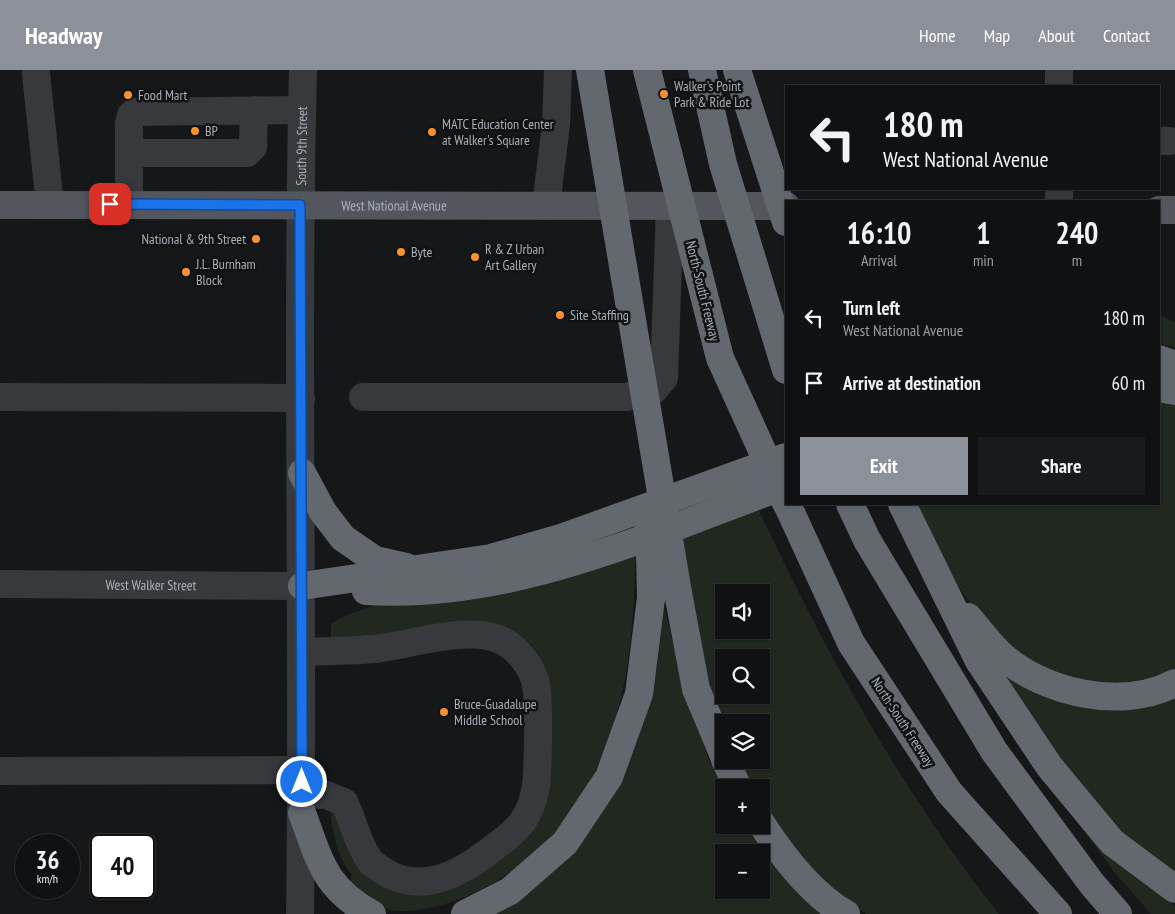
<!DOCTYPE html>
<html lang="en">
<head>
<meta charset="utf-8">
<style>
  body { margin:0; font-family:"PT Sans Narrow",sans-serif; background:#191a1b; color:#f1f3f6; height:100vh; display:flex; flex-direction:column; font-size:19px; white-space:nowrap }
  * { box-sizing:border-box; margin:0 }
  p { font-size:16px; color:#9c9d9f }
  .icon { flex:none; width:28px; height:28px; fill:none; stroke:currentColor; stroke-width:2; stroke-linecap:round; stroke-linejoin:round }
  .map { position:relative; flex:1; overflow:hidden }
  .drawer { position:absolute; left:785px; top:130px; width:375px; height:305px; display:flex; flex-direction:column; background:#101112; border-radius:0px; box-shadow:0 1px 4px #0004,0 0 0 1px #303132 }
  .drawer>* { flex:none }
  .top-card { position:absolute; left:785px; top:15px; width:375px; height:105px; border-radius:0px; box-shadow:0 1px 4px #0004,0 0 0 1px #303132; background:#101112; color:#f1f3f6; overflow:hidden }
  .fabs { position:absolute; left:715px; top:514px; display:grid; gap:10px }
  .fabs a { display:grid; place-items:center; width:55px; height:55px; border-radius:0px; background:#101112; box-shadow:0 1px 4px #0004,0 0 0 1px #303132; font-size:25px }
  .speed { position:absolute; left:15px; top:764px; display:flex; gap:10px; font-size:25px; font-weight:700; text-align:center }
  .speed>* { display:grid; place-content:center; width:65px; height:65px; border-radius:50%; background:#101112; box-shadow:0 1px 4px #0004,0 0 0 1px #303132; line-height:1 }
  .speed small { font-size:12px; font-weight:400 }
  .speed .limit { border:2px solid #111; border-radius:8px; background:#fff; color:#111 }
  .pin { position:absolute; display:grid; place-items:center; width:42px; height:42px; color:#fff; margin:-21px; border-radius:10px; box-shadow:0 2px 8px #0006 }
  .me { position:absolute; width:55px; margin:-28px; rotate:0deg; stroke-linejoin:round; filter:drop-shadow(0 0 4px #0008) }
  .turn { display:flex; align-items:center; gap:18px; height:105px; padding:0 15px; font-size:22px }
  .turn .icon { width:65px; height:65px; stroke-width:2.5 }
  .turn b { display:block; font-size:35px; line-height:42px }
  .eta { display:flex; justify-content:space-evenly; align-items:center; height:85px; text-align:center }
  .eta b { font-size:30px; font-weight:700; line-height:35px }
  .button { display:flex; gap:10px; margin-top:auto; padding:10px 15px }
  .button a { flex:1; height:58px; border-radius:0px; background:#8c9099; color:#fff; font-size:20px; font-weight:700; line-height:58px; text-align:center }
  .button a+a { background:#191a1b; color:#f1f3f6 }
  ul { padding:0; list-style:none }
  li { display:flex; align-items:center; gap:15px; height:65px; padding:0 15px }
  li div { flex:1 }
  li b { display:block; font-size:19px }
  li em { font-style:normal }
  header { display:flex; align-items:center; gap:30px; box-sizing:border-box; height:70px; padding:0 25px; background:#8c9099; color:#fff }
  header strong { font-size:24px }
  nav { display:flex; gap:28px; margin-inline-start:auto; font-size:18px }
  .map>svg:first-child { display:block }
  .green { fill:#202820; fill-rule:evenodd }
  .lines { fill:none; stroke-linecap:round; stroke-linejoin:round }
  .minor { stroke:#37393d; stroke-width:28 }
  .major { stroke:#53575d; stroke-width:28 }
  .highway { stroke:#63686f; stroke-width:28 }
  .highway-bridge { stroke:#63686f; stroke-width:28 }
  .route-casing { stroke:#114b97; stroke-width:12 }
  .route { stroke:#1a73e8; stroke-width:9 }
  .poi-dot { fill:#f9912e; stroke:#111213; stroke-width:2 }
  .labels { text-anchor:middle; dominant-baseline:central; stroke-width:5; stroke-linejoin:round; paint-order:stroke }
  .poi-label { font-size:14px; fill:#a8b0b9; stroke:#111213; text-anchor:start }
  .street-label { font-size:14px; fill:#a8b0b9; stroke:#111213 }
</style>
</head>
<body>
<header>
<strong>Headway</strong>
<nav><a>Home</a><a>Map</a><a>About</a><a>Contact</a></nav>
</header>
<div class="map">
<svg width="1175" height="844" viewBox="0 0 1175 844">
  <rect width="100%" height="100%" fill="#161718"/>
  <g class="green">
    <polygon points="1159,245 1175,252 1175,278 1159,273"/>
    <path d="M1159 327 1175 335V598C1102 632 1035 610 984 551 955 517 934 473 913 434H1159Z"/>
    <path d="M756 434C823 578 900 719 999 844H866L833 821 761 743V718L748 717 734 690H761V652H724L704 606 680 461ZM724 522H761V560H724ZM724 588H761V625H724Z"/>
    <path d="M636 477C634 545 631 615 605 679 594 706 578 735 559 758 523 802 454 844 394 841 376 836 363 826 348 815L352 805C336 784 333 765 330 739L406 819 536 749 529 579 331 567V554C351 541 371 536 395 532Z"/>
    <path d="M664 537 691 643 716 707 724 721V755H744L783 806 828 844H495L564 787 661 538ZM724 782H761V820H724Z"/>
    <polygon points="992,586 1006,600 1175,622 1175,804 1117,759 1073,711"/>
    <polygon points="1073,746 1116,789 1175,836 1175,844 1151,844 1115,803"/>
  </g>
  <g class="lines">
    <g class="minor">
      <polyline points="1059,0 1059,16"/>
      <polyline points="36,4 50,135"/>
      <polyline points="1159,71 1170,71"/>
      <polyline points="129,83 247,83 253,77 254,40"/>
      <polyline points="1059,131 1059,119"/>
      <polyline points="129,135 129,53 131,45 135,42 302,40"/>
      <polyline points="546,136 556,54 558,0"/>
      <polyline points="0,327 301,328"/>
      <polyline points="363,327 626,327 653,321 664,308 670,136"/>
      <path id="s1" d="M0 514 302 516"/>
      <polyline points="0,701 302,700"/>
      <path d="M302 724 326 725 344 732C354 752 357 773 370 791 373 795 378 797 382 800 420 826 460 804 492 779 502 771 516 762 523 751 530 741 534 728 536 716 538 696 540 628 535 610 529 593 515 575 498 569 465 556 410 575 374 579 351 581 326 581 302 582"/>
      <path id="s2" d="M300 844C304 563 296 281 303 0"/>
    </g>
    <g class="major">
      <path id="s3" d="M0 135 786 136"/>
      <polyline points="1159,140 1175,140"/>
    </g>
    <g class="highway">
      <polyline points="1159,289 1175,295"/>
      <polyline points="1159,318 1175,321"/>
      <polyline points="302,403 323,442 343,468 375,490 406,497"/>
      <polyline points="787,434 851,573 949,722 1058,844"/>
      <polyline points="850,434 867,470 994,681 1092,814 1118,844"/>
      <polyline points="902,434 979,591 1049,696 1112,772 1175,819"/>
      <polyline points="302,516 491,488 561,468 786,387"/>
      <path d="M366 521C513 530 652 464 786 415"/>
      <polyline points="678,523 696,619 724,686"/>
      <path d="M968 547C978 559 988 572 999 583 1042 623 1121 641 1175 613"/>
      <polyline points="725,690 738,718"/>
      <path d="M302 743C320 791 324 818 372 844"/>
      <path d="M761 753C783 787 811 824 846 844"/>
      <polyline points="465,844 510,821 565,773 609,707 639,624 651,528"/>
    </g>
    <g class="highway-bridge">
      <polyline points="590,0 678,523"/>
      <polyline points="647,0 720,288 786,433"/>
      <polyline points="702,0 723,94 786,300"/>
      <polyline points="737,0 786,152"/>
      <polyline points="649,437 651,528"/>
    </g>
  </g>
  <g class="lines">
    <defs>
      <polyline id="route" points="110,134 300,135 302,712"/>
    </defs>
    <use href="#route" class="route-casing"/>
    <use href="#route" class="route"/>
  </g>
  <g class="poi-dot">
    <circle cx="664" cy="24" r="5"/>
    <circle cx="128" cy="25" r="5"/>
    <circle cx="195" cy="61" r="5"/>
    <circle cx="432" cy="62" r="5"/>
    <circle cx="256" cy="169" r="5"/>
    <circle cx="401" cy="182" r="5"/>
    <circle cx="475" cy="187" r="5"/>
    <circle cx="186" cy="202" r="5"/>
    <circle cx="560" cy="245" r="5"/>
    <circle cx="444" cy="642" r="5"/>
  </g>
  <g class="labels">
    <g class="poi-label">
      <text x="674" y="16">Walker's Point<tspan x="674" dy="16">Park &amp; Ride Lot</tspan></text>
      <text x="138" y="25">Food Mart</text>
      <text x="442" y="54">MATC Education Center<tspan x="442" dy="16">at Walker's Square</tspan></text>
      <text x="205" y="61">BP</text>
      <text x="246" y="169" text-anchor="end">National &amp; 9th Street</text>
      <text x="485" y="179">R &amp; Z Urban<tspan x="485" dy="16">Art Gallery</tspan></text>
      <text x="411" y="182">Byte</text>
      <text x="196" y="194">J.L. Burnham<tspan x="196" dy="16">Block</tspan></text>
      <text x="570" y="245">Site Staffing</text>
      <text x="454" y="634">Bruce-Guadalupe<tspan x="454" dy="16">Middle School</tspan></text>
    </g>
    <g class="street-label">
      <text stroke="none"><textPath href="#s2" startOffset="768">South 9th Street</textPath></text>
      <text stroke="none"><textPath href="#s3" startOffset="394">West National Avenue</textPath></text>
      <text transform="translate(703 221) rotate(76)">North-South Freeway</text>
      <text stroke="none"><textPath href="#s1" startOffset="151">West Walker Street</textPath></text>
      <text transform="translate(903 652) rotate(57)">North-South Freeway</text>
    </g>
  </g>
</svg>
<div class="fabs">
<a><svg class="icon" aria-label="sound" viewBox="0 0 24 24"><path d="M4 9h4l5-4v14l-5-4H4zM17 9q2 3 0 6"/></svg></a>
<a><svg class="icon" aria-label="search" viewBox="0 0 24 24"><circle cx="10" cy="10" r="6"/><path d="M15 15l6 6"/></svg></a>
<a><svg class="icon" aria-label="layers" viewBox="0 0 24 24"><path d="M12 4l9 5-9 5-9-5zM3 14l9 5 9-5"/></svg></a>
<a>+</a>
<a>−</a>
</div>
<div class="speed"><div>36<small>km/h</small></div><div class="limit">40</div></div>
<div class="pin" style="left:110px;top:134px;background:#d93025"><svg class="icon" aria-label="arrive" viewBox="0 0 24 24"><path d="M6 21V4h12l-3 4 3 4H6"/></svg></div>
<svg class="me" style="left:302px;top:712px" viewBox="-20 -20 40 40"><circle r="17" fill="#1a73e8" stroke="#fff" stroke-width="3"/><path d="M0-11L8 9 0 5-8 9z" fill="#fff"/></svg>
<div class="top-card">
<div class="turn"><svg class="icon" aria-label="left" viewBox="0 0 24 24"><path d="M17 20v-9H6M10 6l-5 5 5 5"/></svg><div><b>180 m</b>West National Avenue</div></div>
</div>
<section class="drawer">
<div class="eta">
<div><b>16:10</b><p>Arrival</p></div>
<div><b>1</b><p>min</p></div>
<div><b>240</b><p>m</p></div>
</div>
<ul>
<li><svg class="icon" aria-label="left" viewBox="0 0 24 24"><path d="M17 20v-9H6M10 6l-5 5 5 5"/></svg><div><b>Turn left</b><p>West National Avenue</p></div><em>180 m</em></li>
<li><svg class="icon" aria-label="arrive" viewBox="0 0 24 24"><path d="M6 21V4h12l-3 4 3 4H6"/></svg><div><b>Arrive at destination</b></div><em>60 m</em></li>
</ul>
<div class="button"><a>Exit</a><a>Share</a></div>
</section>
</div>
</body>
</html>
